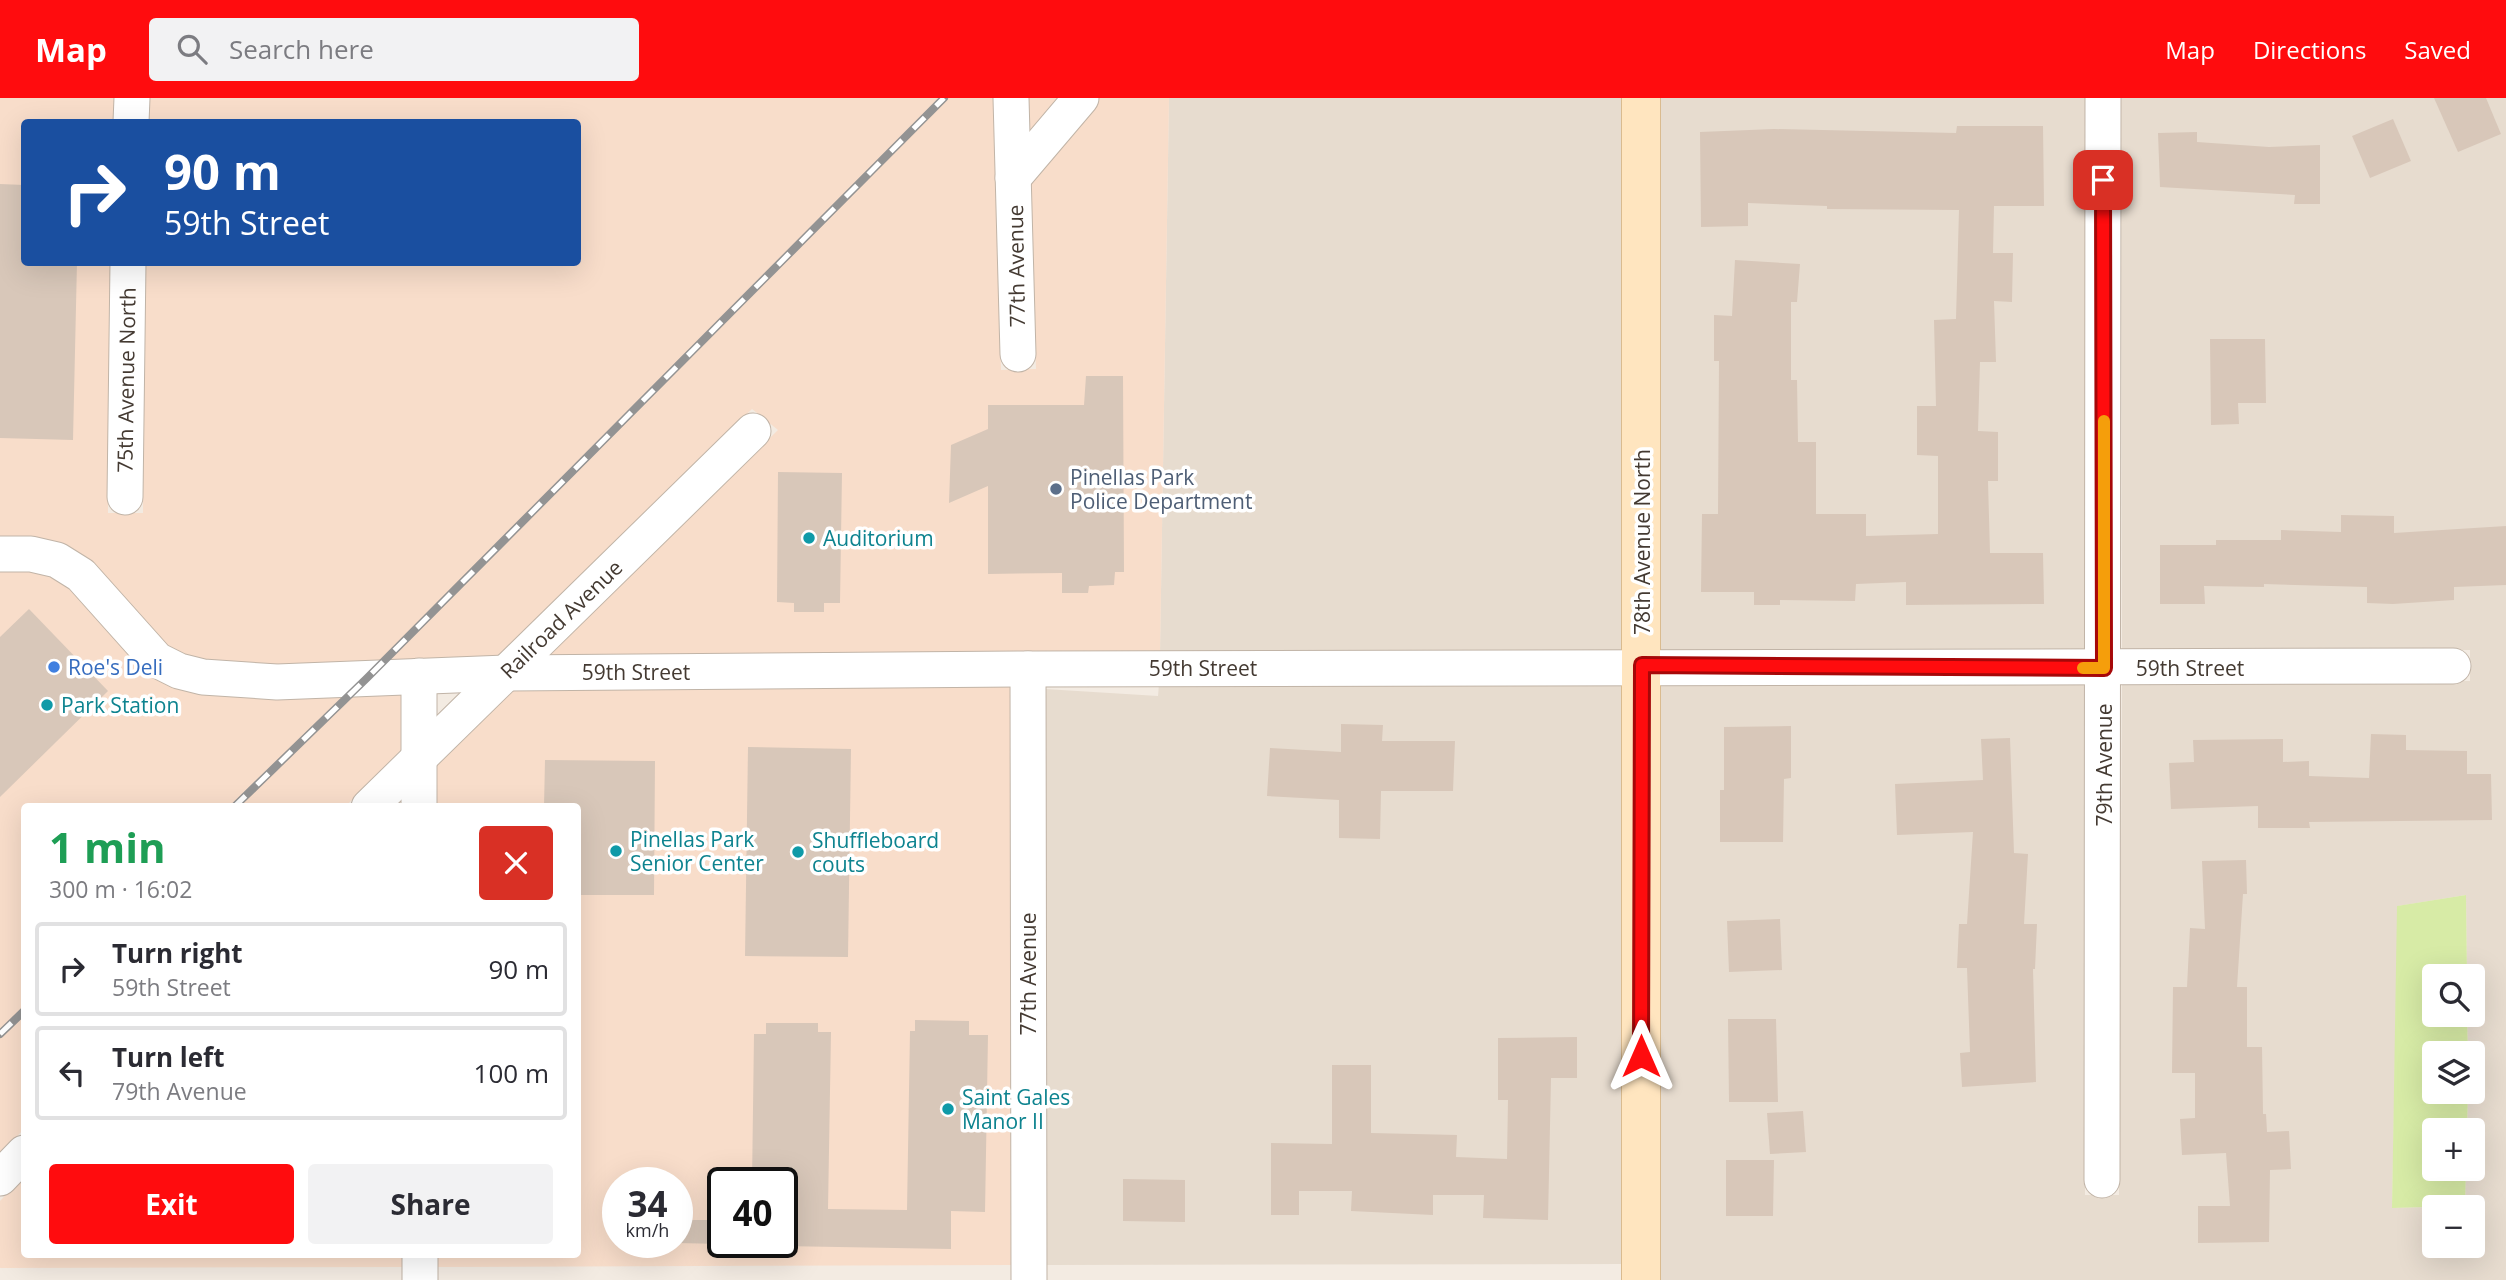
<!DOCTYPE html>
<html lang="en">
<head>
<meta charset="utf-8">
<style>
  body { margin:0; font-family:"Open Sans",sans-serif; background:#f2f2f3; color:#2b2b33; height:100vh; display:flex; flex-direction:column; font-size:26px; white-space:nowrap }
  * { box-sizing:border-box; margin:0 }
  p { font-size:23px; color:#7c7c81 }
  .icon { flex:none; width:38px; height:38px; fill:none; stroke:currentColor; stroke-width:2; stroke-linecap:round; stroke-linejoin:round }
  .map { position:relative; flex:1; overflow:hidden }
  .side { position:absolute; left:21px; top:705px; width:560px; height:455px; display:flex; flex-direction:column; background:#fff; border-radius:7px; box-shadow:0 7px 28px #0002 }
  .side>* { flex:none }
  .top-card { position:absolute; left:21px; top:21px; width:560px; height:147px; border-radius:7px; box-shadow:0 7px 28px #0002; background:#1a4fa0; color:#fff; overflow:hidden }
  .controls { position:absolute; left:2422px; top:866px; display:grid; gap:14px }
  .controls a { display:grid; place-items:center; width:63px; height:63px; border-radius:7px; background:#fff; box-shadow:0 7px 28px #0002; font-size:35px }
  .speed { position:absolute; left:602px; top:1069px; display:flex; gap:14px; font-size:35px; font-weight:700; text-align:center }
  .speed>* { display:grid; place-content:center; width:91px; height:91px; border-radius:50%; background:#fff; box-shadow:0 7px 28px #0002; line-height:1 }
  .speed small { font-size:18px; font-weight:400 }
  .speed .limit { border:4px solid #111; border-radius:10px; background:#fff; color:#111 }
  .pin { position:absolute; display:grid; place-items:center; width:60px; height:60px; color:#fff; margin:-30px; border-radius:14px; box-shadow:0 4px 10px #0006 }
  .me { position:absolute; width:77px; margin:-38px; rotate:0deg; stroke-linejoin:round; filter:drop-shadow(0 0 5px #0008) }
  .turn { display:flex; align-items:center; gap:24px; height:147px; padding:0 28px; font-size:32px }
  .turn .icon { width:91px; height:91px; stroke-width:2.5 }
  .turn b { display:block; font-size:49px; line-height:60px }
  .round { display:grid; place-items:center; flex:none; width:74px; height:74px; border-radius:7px; background:#f2f2f3 }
  .summary { display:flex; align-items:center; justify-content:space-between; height:119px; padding:0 28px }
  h1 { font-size:42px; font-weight:700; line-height:52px; color:#1e9e55 }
  .button { display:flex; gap:14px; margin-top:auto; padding:14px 28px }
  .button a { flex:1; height:80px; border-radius:7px; background:#ff0c0e; color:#fff; font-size:28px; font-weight:700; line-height:80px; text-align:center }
  .button a+a { background:#f2f2f3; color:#2b2b33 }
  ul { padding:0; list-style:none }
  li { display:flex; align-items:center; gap:21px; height:94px; margin:0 14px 10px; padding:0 14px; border:4px solid #e1e1e2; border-radius:7px }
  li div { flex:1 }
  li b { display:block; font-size:26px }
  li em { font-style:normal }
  header { display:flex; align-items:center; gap:42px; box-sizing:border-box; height:98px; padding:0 35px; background:#ff0c0e; color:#fff }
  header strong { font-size:33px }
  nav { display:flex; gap:38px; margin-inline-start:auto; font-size:24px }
  .search { width:490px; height:63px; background:#f2f2f3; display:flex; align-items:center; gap:18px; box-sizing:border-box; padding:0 24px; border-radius:7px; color:#7c7c81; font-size:26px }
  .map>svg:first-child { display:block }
  .residential { fill:#e7dccf; fill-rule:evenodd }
  .commercial { fill:#f8ddca; fill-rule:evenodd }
  .green { fill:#d7eba6 }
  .building { fill:#d8c7b9 }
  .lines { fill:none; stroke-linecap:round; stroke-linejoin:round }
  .street-casing { stroke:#c1b4a7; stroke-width:37 }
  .secondary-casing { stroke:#dabb8f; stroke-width:40 }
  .street { stroke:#fff; stroke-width:35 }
  .secondary { stroke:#ffe5bf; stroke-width:38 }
  .rail-casing { stroke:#939393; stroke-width:8 }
  .rail { stroke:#fff; stroke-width:5; stroke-dasharray:16; stroke-linecap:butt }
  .route-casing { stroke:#a60809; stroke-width:18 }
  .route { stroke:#ff0c0e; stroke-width:12 }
  .slow { stroke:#f59e0b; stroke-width:12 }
  .service-dot { fill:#5c6f8a; stroke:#fff; stroke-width:2.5 }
  .culture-dot { fill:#0f9aa8; stroke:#fff; stroke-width:2.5 }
  .shop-dot { fill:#3f7fe0; stroke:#fff; stroke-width:2.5 }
  .labels { text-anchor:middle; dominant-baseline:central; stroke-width:7; stroke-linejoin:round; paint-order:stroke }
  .street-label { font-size:21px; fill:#443a32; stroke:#fff }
  .service-label { font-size:21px; fill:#4e5e75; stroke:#fff; text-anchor:start }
  .culture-label { font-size:21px; fill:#0d838f; stroke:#fff; text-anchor:start }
  .shop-label { font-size:21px; fill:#366cbe; stroke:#fff; text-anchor:start }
</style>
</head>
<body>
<header>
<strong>Map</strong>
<div class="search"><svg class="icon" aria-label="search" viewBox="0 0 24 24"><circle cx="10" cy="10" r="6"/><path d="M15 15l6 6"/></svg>Search here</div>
<nav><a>Map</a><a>Directions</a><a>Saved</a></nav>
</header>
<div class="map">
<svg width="2506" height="1182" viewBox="0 0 2506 1182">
  <rect width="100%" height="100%" fill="#f3ebe2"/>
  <g class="residential">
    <polygon points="1169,0 1623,0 1625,552 1160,555"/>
    <polygon points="1658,0 2086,0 2087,555 1660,552"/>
    <path d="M2121 0H2506V1182H1658L1660 583 2087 586 2085 1097H2119L2122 586 2470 583V552L2122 555ZM2466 797 2467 878H2473V917H2467L2468 955 2473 956V994H2468L2467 1032H2473V1071H2466L2465 1108 2392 1110 2398 808ZM2434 1110H2473V1148H2434Z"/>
    <polygon points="1625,583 1623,1166 1046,1167 1045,591 1158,598 1159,586"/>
  </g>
  <g class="commercial">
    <polygon points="0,0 114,0 113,24 24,24 24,164 110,165 108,415 143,415 145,165 578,164 578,24 148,24 149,0 993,0 1001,272 1036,271 1028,0 1169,0 1160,555 546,559 778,332 752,311 498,560 277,568 206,563 185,558 0,441"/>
    <polygon points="0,472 29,472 50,477 69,489 144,572 401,594 401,652 345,709 24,709 24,1031 0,1056"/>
    <path d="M1010 587 1011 1167 438 1169V1157H578V709H437V664L514 590ZM618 1085H677V1144H618ZM723 1085H782V1144H723Z"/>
    <polygon points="24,1078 24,1157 403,1157 403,1169 0,1170 0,1103"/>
  </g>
  <polygon class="green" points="2466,797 2467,878 2434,878 2434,917 2467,917 2468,955 2434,956 2434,994 2468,994 2467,1032 2434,1032 2434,1071 2466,1071 2465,1108 2392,1110 2397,808"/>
  <g class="building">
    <polygon points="2434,0 2486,0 2501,36 2458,54"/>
    <polygon points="2393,21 2411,63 2370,80 2352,38"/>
    <polygon points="1957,28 2043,28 2044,108 1994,108 1993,155 2013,155 2012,204 1994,203 1996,264 1980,264 1978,333 1998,334 1998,383 1988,383 1990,455 2043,455 2044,506 1906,507 1906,484 1856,486 1855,503 1780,502 1780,507 1754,507 1754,494 1701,494 1702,416 1718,416 1719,263 1714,263 1714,217 1732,218 1735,162 1800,166 1797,204 1791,204 1791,282 1797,282 1798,344 1816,344 1816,416 1866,416 1866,438 1938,436 1938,358 1917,357 1917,308 1936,308 1934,222 1956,221 1959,112 1827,111 1827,108 1748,105 1748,128 1701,129 1700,34 1774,31 1956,35"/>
    <polygon points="2197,34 2197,44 2269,49 2320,47 2320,106 2294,106 2295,97 2160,89 2158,35"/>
    <polygon points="0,86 24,87 24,164 77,164 73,342 0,340"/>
    <polygon points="2210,241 2265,241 2266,305 2238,305 2239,326 2211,327"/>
    <polygon points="1086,278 1123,278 1124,474 1115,474 1114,487 1089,488 1088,495 1062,495 1062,475 988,476 988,388 949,405 951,347 988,331 988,307 1084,307"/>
    <polygon points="778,374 842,375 840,505 824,505 824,514 794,514 794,505 777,504"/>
    <polygon points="2341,417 2394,418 2394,435 2506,428 2506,487 2454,489 2454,502 2393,506 2367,505 2367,489 2264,486 2264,489 2204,488 2205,506 2160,506 2160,447 2216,447 2216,442 2281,442 2281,432 2341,434"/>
    <polygon points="29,511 108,593 0,699 0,539"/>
    <polygon points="1341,626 1383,627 1382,643 1455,643 1453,693 1381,693 1380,741 1339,740 1339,702 1267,698 1270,650 1341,654"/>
    <polygon points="1791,628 1791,680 1784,681 1783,744 1720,744 1720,692 1724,692 1724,629"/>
    <polygon points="2371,636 2406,637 2406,652 2467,653 2467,676 2491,676 2492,722 2309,724 2310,730 2258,730 2258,708 2171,711 2169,665 2194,664 2193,642 2283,641 2283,664 2309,663 2309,678 2369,680"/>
    <polygon points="2010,640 2014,755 2028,756 2024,826 2037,826 2035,871 2033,871 2036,984 1962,989 1960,955 1970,954 1967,870 1957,870 1959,826 1967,826 1973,734 1897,737 1895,686 1983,682 1981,641"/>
    <polygon points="748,649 851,651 848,859 745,858"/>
    <polygon points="545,662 655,663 654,797 578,797 578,709 544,709"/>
    <polygon points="2246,762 2247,796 2243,796 2237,889 2247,889 2247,949 2262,949 2263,1016 2266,1016 2267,1034 2289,1033 2291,1071 2270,1072 2269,1144 2198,1145 2198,1108 2230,1108 2226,1055 2182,1057 2180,1021 2195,1020 2195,975 2172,975 2173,889 2187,889 2190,830 2205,831 2202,763"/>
    <polygon points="1780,821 1782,872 1729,874 1727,823"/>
    <polygon points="1728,921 1776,921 1778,1004 1729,1004"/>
    <polygon points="915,922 969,923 969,937 988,937 985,1114 951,1113 951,1151 782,1148 782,1085 752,1085 754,936 766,936 766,925 818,925 818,934 831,934 828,1111 907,1112 910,933 915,933"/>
    <polygon points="1577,939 1577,980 1551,980 1548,1122 1483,1120 1484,1097 1433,1097 1433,1117 1351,1113 1352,1093 1299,1093 1299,1117 1271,1117 1271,1045 1332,1046 1332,967 1371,967 1371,1035 1457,1037 1456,1059 1507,1061 1508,1002 1498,1002 1498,940"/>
    <polygon points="1803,1013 1806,1054 1770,1056 1767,1015"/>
    <polygon points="1726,1062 1774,1062 1773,1118 1726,1118"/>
    <polygon points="1123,1081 1185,1082 1185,1124 1123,1123"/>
    <polygon points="677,1122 723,1122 723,1146 677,1145"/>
  </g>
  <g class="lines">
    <defs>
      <g id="street">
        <polyline points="1011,0 1018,256"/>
        <polyline points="131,24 132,0"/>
        <polyline points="1013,80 1081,0"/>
        <polyline points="125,399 128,164"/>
        <polyline points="0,456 31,456 57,462 81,477 157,562 179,573 203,579 277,584 506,575 1028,571 2453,568"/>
        <polyline points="1028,571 1029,1182"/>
        <polyline points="419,578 419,709"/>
        <polyline points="369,709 753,333"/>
        <polyline points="0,1080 24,1055"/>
        <polyline points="2102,1082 2103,0"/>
        <polyline points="420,1157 420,1182"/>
      </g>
      <polyline id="secondary" points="1641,1182 1641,0"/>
    </defs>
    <use href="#street" class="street-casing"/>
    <use href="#secondary" class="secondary-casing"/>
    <use href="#street" class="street"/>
    <use href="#secondary" class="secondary"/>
    <defs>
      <g id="rail">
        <polyline points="234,709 367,580 944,0"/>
        <polyline points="0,936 24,913"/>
      </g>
    </defs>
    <use href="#rail" class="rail-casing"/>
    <use href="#rail" class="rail"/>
  </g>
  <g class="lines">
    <defs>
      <polyline id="route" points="1641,958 1642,567 2104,570 2103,82"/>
    </defs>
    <use href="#route" class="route-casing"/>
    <use href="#route" class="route"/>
    <polyline class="slow" points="2083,570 2104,570 2104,323"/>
  </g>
  <circle class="service-dot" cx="1056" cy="391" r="7"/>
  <g class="culture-dot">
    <circle cx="809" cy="440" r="7"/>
    <circle cx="47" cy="607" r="7"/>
    <circle cx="616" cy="753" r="7"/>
    <circle cx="798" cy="754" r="7"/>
    <circle cx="948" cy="1011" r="7"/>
  </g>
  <circle class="shop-dot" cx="54" cy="569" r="7"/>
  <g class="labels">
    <g class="street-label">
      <text transform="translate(1016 168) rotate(-91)">77th Avenue</text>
      <text transform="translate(126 282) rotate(-89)">75th Avenue North</text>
      <text transform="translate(1642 444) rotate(-90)">78th Avenue North</text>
      <text transform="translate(561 521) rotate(-44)">Railroad Avenue</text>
      <text x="1203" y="570">59th Street</text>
      <text x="2190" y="570">59th Street</text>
      <text x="636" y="574">59th Street</text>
      <text transform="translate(2104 667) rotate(-90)">79th Avenue</text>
      <text transform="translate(1028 876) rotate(-90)">77th Avenue</text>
    </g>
    <g class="service-label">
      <text x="1070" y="379">Pinellas Park<tspan x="1070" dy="24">Police Department</tspan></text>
    </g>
    <g class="culture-label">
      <text x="823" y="440">Auditorium</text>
      <text x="61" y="607">Park Station</text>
      <text x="630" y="741">Pinellas Park<tspan x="630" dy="24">Senior Center</tspan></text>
      <text x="812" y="742">Shuffleboard<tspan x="812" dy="24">couts</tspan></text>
      <text x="962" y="999">Saint Gales<tspan x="962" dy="24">Manor II</tspan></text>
    </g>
    <g class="shop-label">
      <text x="68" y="569">Roe's Deli</text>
    </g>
  </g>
</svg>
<div class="controls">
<a><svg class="icon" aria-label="search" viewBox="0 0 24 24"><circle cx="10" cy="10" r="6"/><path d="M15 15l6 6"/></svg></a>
<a><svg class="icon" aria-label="layers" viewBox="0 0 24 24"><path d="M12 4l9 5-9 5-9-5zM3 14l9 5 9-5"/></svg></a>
<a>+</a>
<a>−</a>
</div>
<div class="speed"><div>34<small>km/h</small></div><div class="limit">40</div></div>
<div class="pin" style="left:2103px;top:82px;background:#d93025"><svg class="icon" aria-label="arrive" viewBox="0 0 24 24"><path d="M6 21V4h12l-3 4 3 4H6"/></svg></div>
<svg class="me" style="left:1641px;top:958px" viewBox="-20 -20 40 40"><path d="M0-17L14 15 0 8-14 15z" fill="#ff0c0e" stroke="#fff" stroke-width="4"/></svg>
<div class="top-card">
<div class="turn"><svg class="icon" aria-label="right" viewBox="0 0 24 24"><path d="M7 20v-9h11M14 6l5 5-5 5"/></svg><div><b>90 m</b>59th Street</div></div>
</div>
<section class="side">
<div class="summary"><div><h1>1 min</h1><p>300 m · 16:02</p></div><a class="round" style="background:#d93025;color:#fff"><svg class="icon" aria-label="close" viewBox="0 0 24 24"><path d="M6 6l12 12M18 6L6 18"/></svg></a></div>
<ul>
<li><svg class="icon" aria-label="right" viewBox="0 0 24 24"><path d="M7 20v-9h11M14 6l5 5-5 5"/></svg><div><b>Turn right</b><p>59th Street</p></div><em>90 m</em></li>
<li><svg class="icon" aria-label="left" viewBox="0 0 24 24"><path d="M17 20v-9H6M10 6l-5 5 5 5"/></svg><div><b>Turn left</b><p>79th Avenue</p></div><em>100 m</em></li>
</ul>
<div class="button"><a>Exit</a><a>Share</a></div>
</section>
</div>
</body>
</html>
